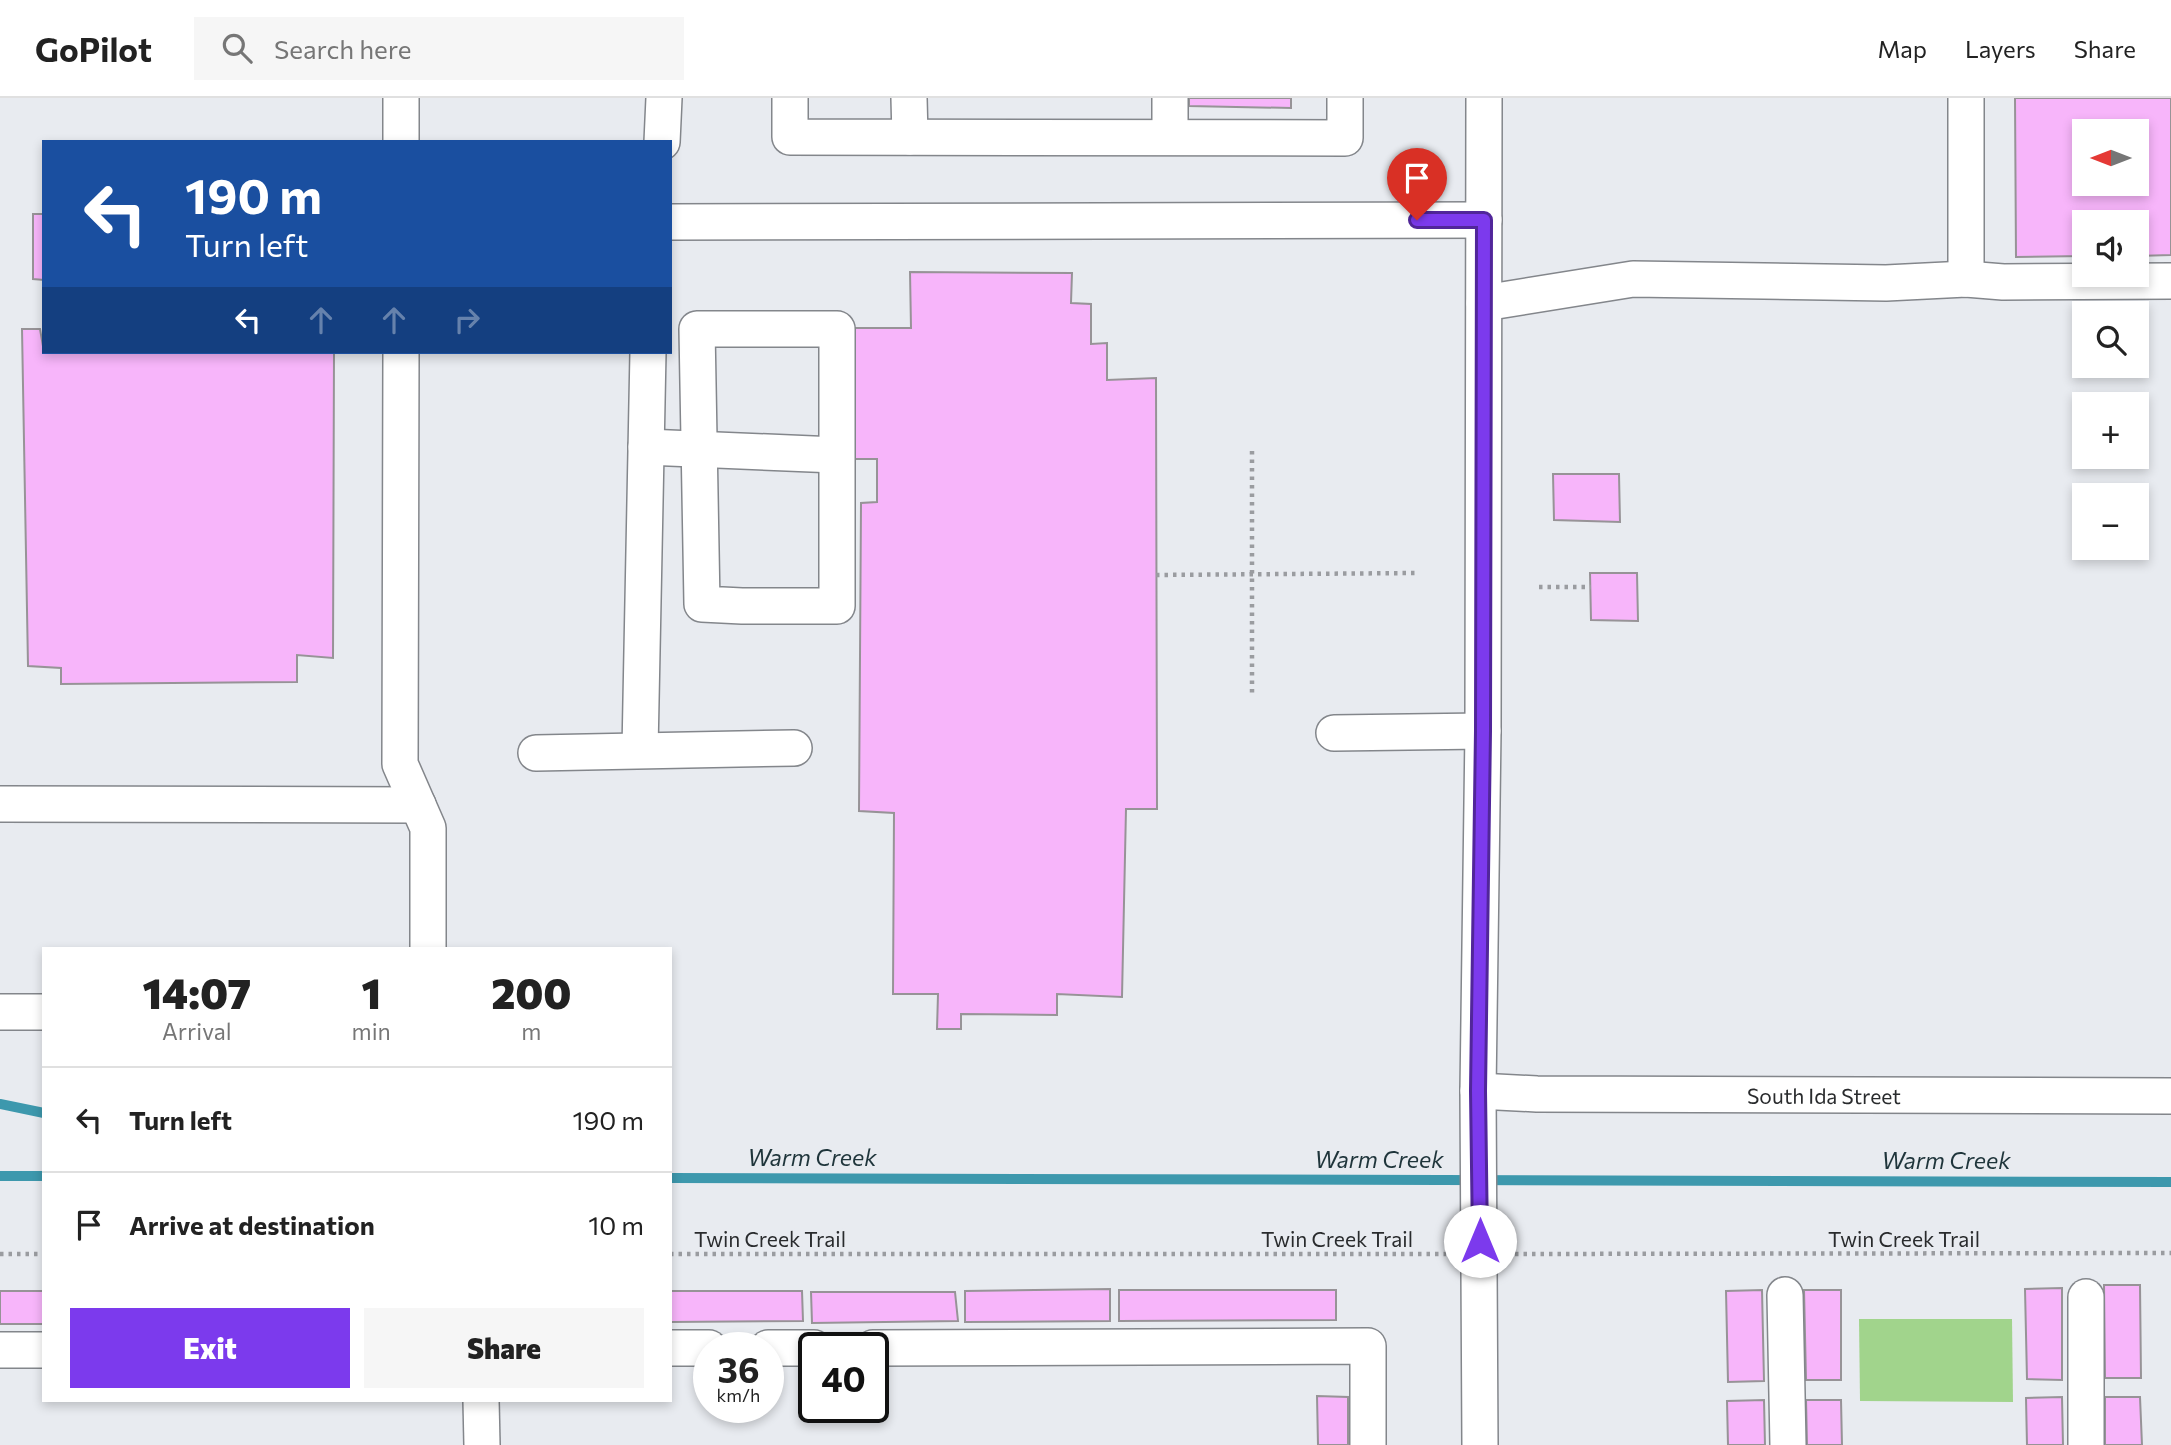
<!DOCTYPE html>
<html lang="en">
<head>
<meta charset="utf-8">
<style>
  body { margin:0; font-family:Commissioner,sans-serif; background:#f6f6f6; color:#222; height:100vh; display:flex; flex-direction:column; font-size:26px; white-space:nowrap }
  * { box-sizing:border-box; margin:0 }
  p { font-size:23px; color:#767676 }
  .icon { flex:none; width:38px; height:38px; fill:none; stroke:currentColor; stroke-width:2; stroke-linecap:round; stroke-linejoin:round }
  .map { position:relative; flex:1; overflow:hidden }
  .panel { position:absolute; left:42px; top:849px; width:630px; height:455px; display:flex; flex-direction:column; background:#fff; border-radius:0px; box-shadow:0 4px 10px #0003 }
  .panel>* { flex:none }
  .top-card { position:absolute; left:42px; top:42px; width:630px; height:214px; border-radius:0px; box-shadow:0 4px 10px #0003; background:#1a4fa0; color:#fff; overflow:hidden }
  .needle { width:46px; rotate:270deg }
  .buttons { position:absolute; left:2072px; top:21px; display:grid; gap:14px }
  .buttons a { display:grid; place-items:center; width:77px; height:77px; border-radius:0px; background:#fff; box-shadow:0 4px 10px #0003; font-size:35px }
  .speed { position:absolute; left:693px; top:1234px; display:flex; gap:14px; font-size:35px; font-weight:700; text-align:center }
  .speed>* { display:grid; place-content:center; width:91px; height:91px; border-radius:50%; background:#fff; box-shadow:0 4px 10px #0003; line-height:1 }
  .speed small { font-size:18px; font-weight:400 }
  .speed .limit { border:4px solid #111; border-radius:10px; background:#fff; color:#111 }
  .pin { position:absolute; display:grid; place-items:center; width:60px; height:60px; color:#fff; margin:-72px -30px; border-radius:50% 50% 50% 0; rotate:-45deg; box-shadow:0 0 7px #0007 }
  .pin .icon { rotate:45deg }
  .me { position:absolute; width:77px; margin:-38px; rotate:0deg; stroke-linejoin:round; filter:drop-shadow(0 0 5px #0008) }
  .turn { display:flex; align-items:center; gap:24px; height:147px; padding:0 28px; font-size:32px }
  .turn .icon { width:91px; height:91px; stroke-width:2.5 }
  .turn b { display:block; font-size:49px; line-height:60px }
  .lanes { display:flex; align-items:center; height:66px; padding:0 28px; background:#0003; justify-content:center; gap:35px; direction:ltr }
  .lanes .off { opacity:.35 }
  .eta { display:flex; justify-content:space-evenly; align-items:center; height:119px; text-align:center }
  .eta b { font-size:42px; font-weight:800; line-height:49px }
  .button { display:flex; gap:14px; margin-top:auto; padding:14px 28px }
  .button a { flex:1; height:80px; border-radius:0px; background:#7c3aed; color:#fff; font-size:28px; font-weight:800; line-height:80px; text-align:center }
  .button a+a { background:#f6f6f6; color:#222 }
  ul { padding:0; list-style:none }
  li { display:flex; align-items:center; gap:21px; height:105px; padding:0 28px; border-top:2px solid #e0e0e0 }
  li div { flex:1 }
  li b { display:block; font-size:26px }
  li em { font-style:normal }
  header { display:flex; align-items:center; gap:42px; box-sizing:border-box; height:98px; padding:0 35px; background:#fff; border-bottom:2px solid #e0e0e0 }
  header strong { font-size:33px }
  nav { display:flex; gap:38px; margin-inline-start:auto; font-size:24px }
  .search { width:490px; height:63px; background:#f6f6f6; display:flex; align-items:center; gap:18px; box-sizing:border-box; padding:0 24px; border-radius:0px; color:#767676; font-size:26px }
  .map>svg:first-child { display:block }
  .green { fill:#a1d48c }
  .lines { fill:none; stroke-linecap:round; stroke-linejoin:round }
  .stream { stroke:#3d98ad; stroke-width:10 }
  .building { fill:#f7b5fa; stroke:#979397; stroke-width:2; fill-rule:evenodd }
  .minor-casing { stroke:#83868b; stroke-width:38 }
  .path { stroke:#9a9ca0; stroke-width:4.5; stroke-dasharray:3.5 5; stroke-linecap:butt }
  .minor { stroke:#fff; stroke-width:35 }
  .route-casing { stroke:#51269a; stroke-width:18 }
  .route { stroke:#7c3aed; stroke-width:12 }
  .labels { text-anchor:middle; dominant-baseline:central; stroke-width:5; stroke-linejoin:round; paint-order:stroke }
  .street-label { font-size:21px; fill:#292b2d; stroke:#e8ebf0 }
  .water-label { font-size:23px; font-style:italic; fill:#1f353b; stroke:#e8ebf0 }
</style>
</head>
<body>
<header>
<strong>GoPilot</strong>
<div class="search"><svg class="icon" aria-label="search" viewBox="0 0 24 24"><circle cx="10" cy="10" r="6"/><path d="M15 15l6 6"/></svg>Search here</div>
<nav><a>Map</a><a>Layers</a><a>Share</a></nav>
</header>
<div class="map">
<svg width="2171" height="1347" viewBox="0 0 2171 1347">
  <rect width="100%" height="100%" fill="#e8ebf0"/>
  <polygon class="green" points="1859,1221 2012,1221 2013,1304 1860,1303"/>
  <g class="lines">
    <g class="stream">
      <polyline points="0,1006 44,1015"/>
      <polyline points="0,1078 44,1078"/>
      <polyline points="670,1080 2171,1084"/>
    </g>
  </g>
  <g class="building">
    <polygon points="1189,0 1291,0 1291,10 1189,8"/>
    <path d="M2015 0H2171V157L2137 158V124H2084V158L2016 159ZM2084 33H2137V86H2084Z"/>
    <polygon points="33,116 44,116 44,182 33,181"/>
    <polygon points="910,174 1072,175 1071,205 1091,206 1091,246 1107,245 1107,282 1156,280 1157,711 1126,711 1122,899 1057,896 1057,917 961,916 961,931 937,931 938,896 893,896 894,715 859,713 861,405 877,404 877,361 853,361 853,230 911,230"/>
    <polygon points="22,231 40,231 44,254 334,254 333,560 297,557 297,584 61,586 61,570 28,568"/>
    <polygon points="1553,376 1619,376 1620,424 1554,422"/>
    <polygon points="1590,475 1637,475 1638,523 1591,522"/>
    <polygon points="2104,1187 2140,1187 2141,1280 2105,1280"/>
    <polygon points="2062,1190 2062,1282 2027,1281 2025,1191"/>
    <polygon points="1110,1191 1110,1223 965,1224 965,1193"/>
    <polygon points="1119,1192 1336,1192 1336,1222 1119,1223"/>
    <polygon points="1762,1192 1764,1283 1728,1284 1726,1193"/>
    <polygon points="1804,1192 1841,1192 1841,1282 1806,1282"/>
    <rect x="0" y="1193" width="44" height="33"/>
    <polygon points="670,1193 802,1193 803,1223 670,1224"/>
    <polygon points="811,1194 955,1194 958,1223 812,1225"/>
    <polygon points="1317,1298 1348,1299 1348,1347 1318,1347"/>
    <polygon points="2062,1299 2063,1347 2027,1347 2026,1300"/>
    <polygon points="2105,1299 2140,1299 2142,1347 2105,1347"/>
    <polygon points="1764,1302 1765,1347 1728,1347 1727,1303"/>
    <polygon points="1806,1302 1841,1302 1842,1347 1807,1347"/>
  </g>
  <g class="lines">
    <defs>
      <g id="minor">
        <polyline points="790,0 790,39 1345,40 1345,0"/>
        <polyline points="909,0 910,39"/>
        <polyline points="1170,0 1170,39"/>
        <polyline points="1966,0 1966,181"/>
        <polyline points="401,44 401,0"/>
        <polyline points="662,44 664,0"/>
        <polyline points="670,124 1484,122"/>
        <polyline points="1484,205 1633,181 1886,185 1966,181 2003,184 2171,183"/>
        <polygon points="697,231 837,231 837,508 742,508 702,506"/>
        <polyline points="401,254 400,666 428,730 428,850"/>
        <polyline points="646,349 836,357"/>
        <polyline points="1334,635 1483,633"/>
        <polyline points="640,652 648,254"/>
        <polyline points="536,655 794,650"/>
        <polyline points="0,706 418,707"/>
        <polyline points="0,914 44,914"/>
        <path id="s1" d="M1478 993 1537 996 2171 998"/>
        <polyline points="1785,1197 1788,1347"/>
        <polyline points="2086,1199 2086,1347"/>
        <polyline points="670,1250 709,1250"/>
        <polyline points="768,1250 814,1250"/>
        <polyline points="873,1250 1368,1248 1368,1347"/>
        <polyline points="0,1252 44,1252"/>
        <polyline points="481,1302 482,1347"/>
        <polyline points="1480,1347 1478,993 1483,633 1484,0"/>
      </g>
    </defs>
    <use href="#minor" class="minor-casing"/>
    <g class="path">
      <polyline points="1252,353 1252,595"/>
      <polyline points="1156,477 1418,475"/>
      <polyline points="1539,489 1591,489"/>
      <polyline points="0,1156 44,1156"/>
      <polyline points="670,1156 1446,1156"/>
      <polyline points="1515,1156 2171,1155"/>
    </g>
    <use href="#minor" class="minor"/>
  </g>
  <g class="lines">
    <defs>
      <polyline id="route" points="1417,122 1484,122 1483,633 1478,993 1480,1143"/>
    </defs>
    <use href="#route" class="route-casing"/>
    <use href="#route" class="route"/>
  </g>
  <g class="labels">
    <g class="street-label">
      <text stroke="none"><textPath href="#s1" startOffset="346">South Ida Street</textPath></text>
      <text x="770" y="1140">Twin Creek Trail</text>
      <text x="1337" y="1140">Twin Creek Trail</text>
      <text x="1904" y="1140">Twin Creek Trail</text>
    </g>
    <g class="water-label">
      <text x="812" y="1059">Warm Creek</text>
      <text x="1379" y="1061">Warm Creek</text>
      <text x="1946" y="1062">Warm Creek</text>
    </g>
  </g>
</svg>
<div class="buttons">
<a><svg class="needle" viewBox="-14 -14 28 28"><path d="M0-13l5 13h-10z" fill="#e53935"/><path d="M0 13l5-13h-10z" fill="#767676"/></svg></a>
<a><svg class="icon" aria-label="sound" viewBox="0 0 24 24"><path d="M4 9h4l5-4v14l-5-4H4zM17 9q2 3 0 6"/></svg></a>
<a><svg class="icon" aria-label="search" viewBox="0 0 24 24"><circle cx="10" cy="10" r="6"/><path d="M15 15l6 6"/></svg></a>
<a>+</a>
<a>−</a>
</div>
<div class="speed"><div>36<small>km/h</small></div><div class="limit">40</div></div>
<div class="pin" style="left:1417px;top:122px;background:#d93025"><svg class="icon" aria-label="arrive" viewBox="0 0 24 24"><path d="M6 21V4h12l-3 4 3 4H6"/></svg></div>
<svg class="me" style="left:1480px;top:1143px" viewBox="-20 -20 40 40"><circle r="19" fill="#fff"/><path d="M0-13L10 11 0 6-10 11z" fill="#7c3aed"/></svg>
<div class="top-card">
<div class="turn"><svg class="icon" aria-label="left" viewBox="0 0 24 24"><path d="M17 20v-9H6M10 6l-5 5 5 5"/></svg><div><b>190 m</b>Turn left</div></div>
<div class="lanes"><svg class="icon" aria-label="left" viewBox="0 0 24 24"><path d="M17 20v-9H6M10 6l-5 5 5 5"/></svg><svg class="icon off" aria-label="ahead" viewBox="0 0 24 24"><path d="M12 20V5M6 11l6-6 6 6"/></svg><svg class="icon off" aria-label="ahead" viewBox="0 0 24 24"><path d="M12 20V5M6 11l6-6 6 6"/></svg><svg class="icon off" aria-label="right" viewBox="0 0 24 24"><path d="M7 20v-9h11M14 6l5 5-5 5"/></svg></div>
</div>
<section class="panel">
<div class="eta">
<div><b>14:07</b><p>Arrival</p></div>
<div><b>1</b><p>min</p></div>
<div><b>200</b><p>m</p></div>
</div>
<ul>
<li><svg class="icon" aria-label="left" viewBox="0 0 24 24"><path d="M17 20v-9H6M10 6l-5 5 5 5"/></svg><div><b>Turn left</b></div><em>190 m</em></li>
<li><svg class="icon" aria-label="arrive" viewBox="0 0 24 24"><path d="M6 21V4h12l-3 4 3 4H6"/></svg><div><b>Arrive at destination</b></div><em>10 m</em></li>
</ul>
<div class="button"><a>Exit</a><a>Share</a></div>
</section>
</div>
</body>
</html>
